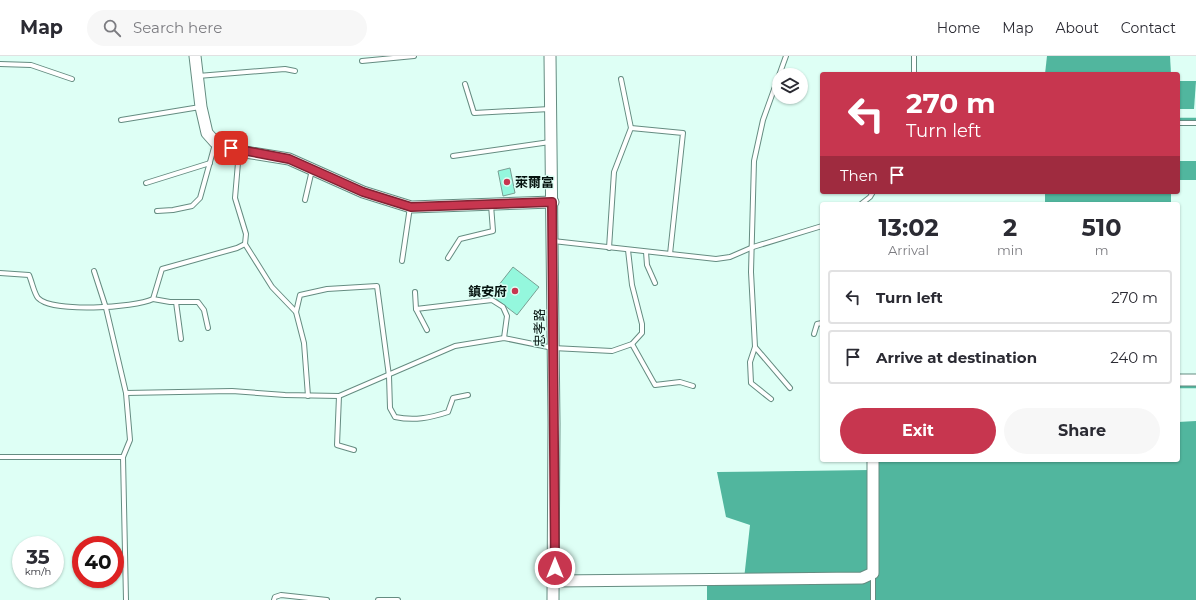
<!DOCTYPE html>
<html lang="en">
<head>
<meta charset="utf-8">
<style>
  body { margin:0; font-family:Montserrat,"Noto Sans TC",sans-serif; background:#f7f7f7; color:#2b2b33; height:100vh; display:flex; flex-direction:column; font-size:15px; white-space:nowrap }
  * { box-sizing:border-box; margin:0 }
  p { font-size:13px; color:#7c7c81 }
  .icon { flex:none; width:22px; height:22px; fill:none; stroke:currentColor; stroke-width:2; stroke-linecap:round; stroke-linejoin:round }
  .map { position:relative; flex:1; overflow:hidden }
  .side { position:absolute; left:820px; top:146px; width:360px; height:260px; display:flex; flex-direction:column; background:#fff; border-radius:4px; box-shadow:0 1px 3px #0004 }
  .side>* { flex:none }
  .guide { position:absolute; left:820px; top:16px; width:360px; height:122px; border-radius:4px; box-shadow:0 1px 3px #0004; background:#c7364f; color:#fff; overflow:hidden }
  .controls { position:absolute; left:772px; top:12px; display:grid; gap:8px }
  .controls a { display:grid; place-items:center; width:36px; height:36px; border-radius:50%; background:#fff; box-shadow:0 1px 3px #0004; font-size:20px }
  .speed { position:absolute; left:12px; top:480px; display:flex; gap:8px; font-size:20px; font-weight:700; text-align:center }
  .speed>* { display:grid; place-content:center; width:52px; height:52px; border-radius:50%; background:#fff; box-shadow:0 1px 3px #0004; line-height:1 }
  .speed small { font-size:10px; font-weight:400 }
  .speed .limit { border:6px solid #d22; background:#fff; color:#111 }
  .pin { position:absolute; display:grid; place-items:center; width:34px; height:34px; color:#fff; margin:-17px; border-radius:8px; box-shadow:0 2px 6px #0006 }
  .me { position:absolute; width:44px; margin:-22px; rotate:0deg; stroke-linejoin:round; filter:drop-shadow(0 0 3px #0008) }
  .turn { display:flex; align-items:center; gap:14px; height:84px; padding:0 20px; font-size:18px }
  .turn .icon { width:52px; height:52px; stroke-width:2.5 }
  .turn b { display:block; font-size:28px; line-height:34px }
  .then { display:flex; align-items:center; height:38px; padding:0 20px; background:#0003; gap:8px; font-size:15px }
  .eta { display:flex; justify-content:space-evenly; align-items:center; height:68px; text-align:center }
  .eta b { font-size:24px; font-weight:700; line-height:28px }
  .primary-button { display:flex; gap:8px; margin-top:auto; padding:8px 20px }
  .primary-button a { flex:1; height:46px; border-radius:24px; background:#c7364f; color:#fff; font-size:16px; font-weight:700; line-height:46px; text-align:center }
  .primary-button a+a { background:#f7f7f7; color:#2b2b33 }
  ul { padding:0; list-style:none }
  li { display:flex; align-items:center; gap:12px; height:54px; margin:0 8px 6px; padding:0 12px; border:2px solid #e1e1e2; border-radius:4px }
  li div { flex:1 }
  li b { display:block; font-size:15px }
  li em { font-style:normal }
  header { display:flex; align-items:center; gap:24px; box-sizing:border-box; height:56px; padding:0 20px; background:#fff; border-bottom:1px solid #e1e1e2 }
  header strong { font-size:19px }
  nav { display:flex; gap:22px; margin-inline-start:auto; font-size:14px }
  .search { width:280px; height:36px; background:#f7f7f7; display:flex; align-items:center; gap:10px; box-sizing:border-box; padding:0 14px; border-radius:22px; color:#7c7c81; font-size:15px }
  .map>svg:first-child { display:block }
  .water { fill:#51b69e }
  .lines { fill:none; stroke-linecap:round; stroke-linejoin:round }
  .stream { stroke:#51b69e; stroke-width:2.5 }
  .building { fill:#94f7dd; stroke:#789f93 }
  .service-casing { stroke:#658c81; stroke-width:6 }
  .tertiary-casing { stroke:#658c81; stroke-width:13 }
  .service { stroke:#fff; stroke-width:4 }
  .tertiary { stroke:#fff; stroke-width:11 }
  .route-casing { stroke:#812333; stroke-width:10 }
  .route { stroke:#c7364f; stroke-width:7 }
  .poi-dot { fill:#c7364f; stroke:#defff5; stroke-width:1.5 }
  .labels { text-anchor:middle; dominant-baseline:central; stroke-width:3; stroke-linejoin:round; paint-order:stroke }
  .poi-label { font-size:13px; font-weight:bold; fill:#04120e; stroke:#defff5; text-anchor:start }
  .street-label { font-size:13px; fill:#04120e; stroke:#defff5 }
</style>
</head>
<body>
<header>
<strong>Map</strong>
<div class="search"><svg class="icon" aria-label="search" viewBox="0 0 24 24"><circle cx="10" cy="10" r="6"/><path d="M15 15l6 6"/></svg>Search here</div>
<nav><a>Home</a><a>Map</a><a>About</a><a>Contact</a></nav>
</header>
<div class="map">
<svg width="1196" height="544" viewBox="0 0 1196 544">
  <rect width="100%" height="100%" fill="#defff5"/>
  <g class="water">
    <polygon points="1047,0 1170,0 1171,18 1045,18"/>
    <polygon points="1178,25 1196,25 1194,53 1178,53"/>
    <rect x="1178" y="105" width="18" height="19"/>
    <rect x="1045" y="136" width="126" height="12"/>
    <polygon points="1196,365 1196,544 707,544 707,529 744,523 750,469 726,461 717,416 870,414 871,404 1178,404 1178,366"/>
  </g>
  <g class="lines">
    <g class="stream">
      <polyline points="1178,63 1196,63"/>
      <polyline points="1178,331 1196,331"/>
    </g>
  </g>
  <g class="building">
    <polygon points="510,112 515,137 503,140 498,115"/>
    <polygon points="513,211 539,231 517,259 491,239"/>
  </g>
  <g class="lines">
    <defs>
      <g id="service">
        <polyline points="362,5 414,0"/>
        <polyline points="0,8 31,9 72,23"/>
        <polyline points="914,18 914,0"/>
        <polyline points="198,20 285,13 295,15"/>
        <polyline points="621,23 631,72"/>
        <polyline points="465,28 474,57 550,53"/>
        <polyline points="121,64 200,51"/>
        <polyline points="1178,67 1196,67"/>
        <polyline points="453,100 550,86"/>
        <polyline points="146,127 210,107"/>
        <polyline points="305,144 312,114"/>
        <polyline points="861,148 870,141 873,136"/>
        <polyline points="157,155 173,154 192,150 200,142 215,88"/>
        <polyline points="553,185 716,203 730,201 753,191 822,170"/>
        <polyline points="245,188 272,231 296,256 304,287 308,340"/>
        <polyline points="609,192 614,116 631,72 683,77 670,198"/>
        <polyline points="646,196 647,209 655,227"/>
        <polyline points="448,202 460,183 493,175 491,149"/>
        <polyline points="402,205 410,151"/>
        <polyline points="94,215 106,252 126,337 130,384 123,401 126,544"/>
        <path d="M0 217 29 219C32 226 34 237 38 242 52 257 134 252 153 243L162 213 237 192 245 188 246 178 235 142 239 95"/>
        <polyline points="415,236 416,253 427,274"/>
        <polyline points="153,243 170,246 198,246 204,254 208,272"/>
        <polyline points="176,246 181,283"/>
        <polyline points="416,253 492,244 503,251 507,260 504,282"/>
        <path d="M296 256 300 239 327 233 377 230 389 320 390 352 395 361C414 365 430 362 448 356L453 342 468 339"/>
        <polyline points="814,278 817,268 822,267"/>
        <polyline points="632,288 655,329 680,326 693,330"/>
        <polyline points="755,291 790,332"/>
        <polyline points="126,337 232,335 285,339 339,340 455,290 504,282 553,292 612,295 632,288 642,277 642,268 632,229 628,194"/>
        <polyline points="339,340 337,389 354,394"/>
        <polyline points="771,343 751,327 750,306 755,291 751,216 754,105 763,64 786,0"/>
        <polyline points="0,401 123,401"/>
        <polyline points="873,518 873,544"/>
        <polyline points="274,544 275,541 281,539 327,544"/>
        <polyline points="378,544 398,544"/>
      </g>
      <g id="tertiary">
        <polyline points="195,0 201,51 207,77 215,86 222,90 239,95 289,103 363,136 411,151 553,146"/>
        <polyline points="550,0 554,367 553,544"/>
        <polyline points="1178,324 1196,324"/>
        <polyline points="555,525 862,522 873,517 873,404"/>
      </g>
    </defs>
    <use href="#service" class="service-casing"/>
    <use href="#tertiary" class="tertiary-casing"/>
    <use href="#service" class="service"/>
    <use href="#tertiary" class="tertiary"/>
  </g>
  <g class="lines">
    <defs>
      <polyline id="route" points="231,92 289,103 363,136 411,151 552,146 555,512"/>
    </defs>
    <use href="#route" class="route-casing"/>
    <use href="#route" class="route"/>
  </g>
  <g class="poi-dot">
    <circle cx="507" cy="126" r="4"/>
    <circle cx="515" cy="235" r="4"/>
  </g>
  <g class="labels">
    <g class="poi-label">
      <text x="515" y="126">萊爾富</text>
      <text x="507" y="235" text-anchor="end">鎮安府</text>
    </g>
    <g class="street-label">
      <text transform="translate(539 272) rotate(-90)">忠孝路</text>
    </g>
  </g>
</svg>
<div class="controls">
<a><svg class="icon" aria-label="layers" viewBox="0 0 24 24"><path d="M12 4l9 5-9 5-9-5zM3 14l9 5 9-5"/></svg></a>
</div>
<div class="speed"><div>35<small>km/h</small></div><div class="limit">40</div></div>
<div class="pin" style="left:231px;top:92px;background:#d93025"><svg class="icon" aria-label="arrive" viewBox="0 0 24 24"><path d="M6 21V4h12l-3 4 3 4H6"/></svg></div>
<svg class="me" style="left:555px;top:512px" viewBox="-20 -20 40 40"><circle r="17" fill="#c7364f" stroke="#fff" stroke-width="3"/><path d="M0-11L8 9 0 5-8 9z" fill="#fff"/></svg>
<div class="guide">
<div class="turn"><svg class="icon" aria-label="left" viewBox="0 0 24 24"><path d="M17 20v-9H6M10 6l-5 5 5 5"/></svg><div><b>270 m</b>Turn left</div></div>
<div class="then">Then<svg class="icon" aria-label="arrive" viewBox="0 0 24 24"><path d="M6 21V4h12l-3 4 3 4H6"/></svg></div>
</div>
<section class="side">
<div class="eta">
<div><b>13:02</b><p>Arrival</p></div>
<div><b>2</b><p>min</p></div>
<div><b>510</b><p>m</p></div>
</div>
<ul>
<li><svg class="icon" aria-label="left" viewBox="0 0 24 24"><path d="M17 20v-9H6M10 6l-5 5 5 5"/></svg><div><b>Turn left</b></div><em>270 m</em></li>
<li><svg class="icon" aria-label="arrive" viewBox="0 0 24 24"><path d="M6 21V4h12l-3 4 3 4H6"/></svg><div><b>Arrive at destination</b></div><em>240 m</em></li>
</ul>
<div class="primary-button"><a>Exit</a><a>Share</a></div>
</section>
</div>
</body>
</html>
